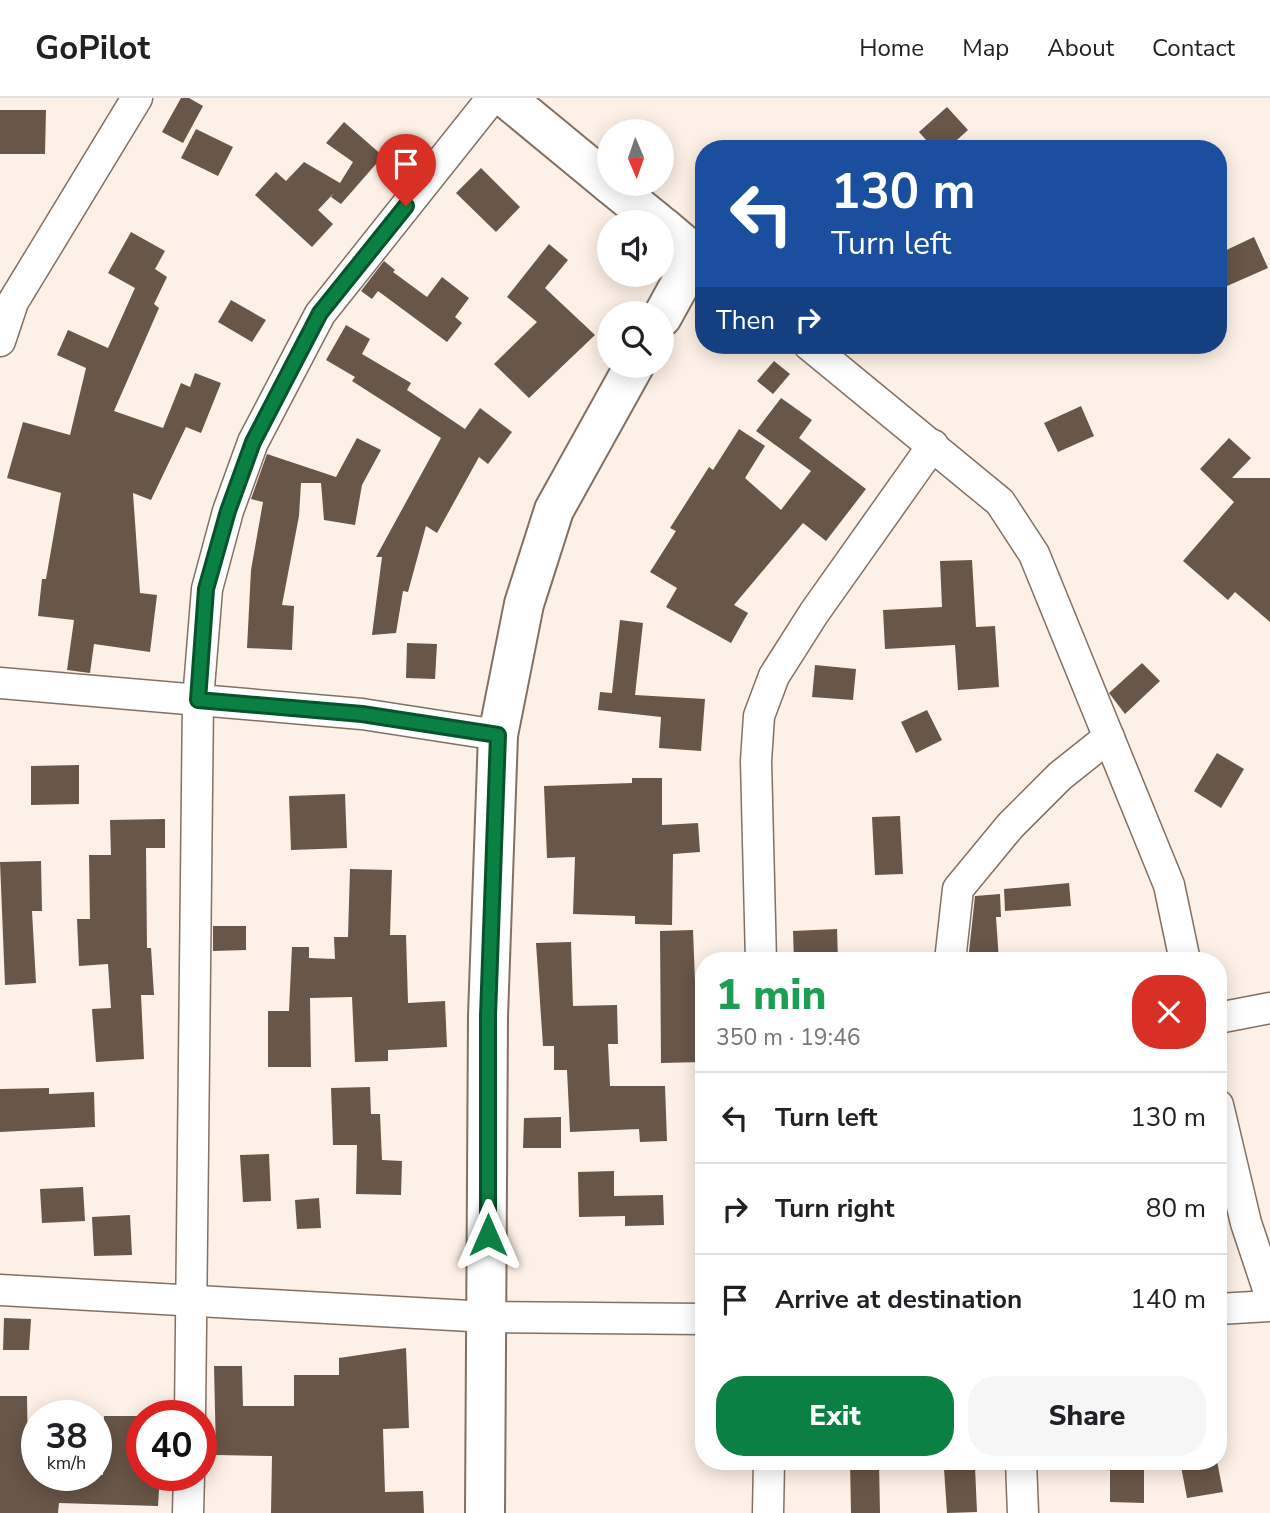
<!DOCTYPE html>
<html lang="en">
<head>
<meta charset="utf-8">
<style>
  body { margin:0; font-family:"Nunito Sans",sans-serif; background:#f6f6f6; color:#202124; height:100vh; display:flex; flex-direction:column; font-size:26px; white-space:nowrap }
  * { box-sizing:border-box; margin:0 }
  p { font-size:23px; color:#757577 }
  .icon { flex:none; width:38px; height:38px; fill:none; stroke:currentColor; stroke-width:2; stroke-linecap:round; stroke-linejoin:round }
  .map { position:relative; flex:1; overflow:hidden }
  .sheet { position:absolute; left:695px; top:854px; width:532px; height:518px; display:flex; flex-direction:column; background:#fff; border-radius:28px; box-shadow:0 4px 18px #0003 }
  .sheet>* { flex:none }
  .guide { position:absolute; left:695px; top:42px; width:532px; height:214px; border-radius:28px; box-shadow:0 4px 18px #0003; background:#1a4fa0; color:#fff; overflow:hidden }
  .needle { width:46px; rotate:178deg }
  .fabs { position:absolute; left:597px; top:21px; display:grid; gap:14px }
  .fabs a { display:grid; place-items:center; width:77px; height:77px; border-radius:50%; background:#fff; box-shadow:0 4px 18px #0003; font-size:35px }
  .speed { position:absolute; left:21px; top:1302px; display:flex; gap:14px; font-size:35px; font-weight:700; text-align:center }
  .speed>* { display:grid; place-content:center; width:91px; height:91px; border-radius:50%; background:#fff; box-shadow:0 4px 18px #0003; line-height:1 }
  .speed small { font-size:18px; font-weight:400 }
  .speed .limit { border:10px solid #d22; background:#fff; color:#111 }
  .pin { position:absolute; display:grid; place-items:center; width:60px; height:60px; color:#fff; margin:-72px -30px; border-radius:50% 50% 50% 0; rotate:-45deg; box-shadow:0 0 7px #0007 }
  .pin .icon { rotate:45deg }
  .me { position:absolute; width:77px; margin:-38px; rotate:0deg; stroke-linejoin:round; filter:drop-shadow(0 0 5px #0008) }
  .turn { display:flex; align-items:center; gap:24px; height:147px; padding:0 21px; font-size:32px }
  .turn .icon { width:91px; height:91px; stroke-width:2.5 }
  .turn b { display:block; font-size:49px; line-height:60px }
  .then { display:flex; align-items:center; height:66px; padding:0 21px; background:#0003; gap:14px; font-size:26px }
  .round { display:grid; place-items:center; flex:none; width:74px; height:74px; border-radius:28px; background:#f6f6f6 }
  .overview { display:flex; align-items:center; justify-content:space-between; height:119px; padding:0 21px }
  h1 { font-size:42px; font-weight:800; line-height:52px; color:#1e9e55 }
  .cta { display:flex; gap:14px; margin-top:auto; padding:14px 21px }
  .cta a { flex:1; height:80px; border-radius:28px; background:#0b8043; color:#fff; font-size:28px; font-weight:800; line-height:80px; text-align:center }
  .cta a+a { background:#f6f6f6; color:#202124 }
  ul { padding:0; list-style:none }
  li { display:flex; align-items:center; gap:21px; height:91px; padding:0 21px; border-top:2px solid #e0e0e0 }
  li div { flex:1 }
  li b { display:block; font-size:26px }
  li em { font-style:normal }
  header { display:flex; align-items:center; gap:42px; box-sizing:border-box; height:98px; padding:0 35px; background:#fff; border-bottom:2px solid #e0e0e0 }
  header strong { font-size:33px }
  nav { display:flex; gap:38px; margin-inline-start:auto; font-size:24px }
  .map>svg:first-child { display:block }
  .building { fill:#685648 }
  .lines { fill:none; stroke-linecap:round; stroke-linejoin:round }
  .street-casing { stroke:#837061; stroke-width:33 }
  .secondary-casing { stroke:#837061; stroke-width:42 }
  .street { stroke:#fff; stroke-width:30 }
  .secondary { stroke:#fff; stroke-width:38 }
  .route-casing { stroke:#07532c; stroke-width:18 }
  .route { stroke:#0b8043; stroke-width:12 }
</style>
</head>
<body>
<header>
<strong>GoPilot</strong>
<nav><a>Home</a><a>Map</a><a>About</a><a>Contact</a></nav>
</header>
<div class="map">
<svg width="1270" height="1415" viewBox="0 0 1270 1415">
  <rect width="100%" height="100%" fill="#fdf0e6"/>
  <g class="building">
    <polygon points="181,0 189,0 203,8 183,45 162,34"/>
    <polygon points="947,9 968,32 947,51 934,51 919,34"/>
    <polygon points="0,12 46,12 45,56 0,56"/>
    <polygon points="344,24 383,58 341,106 331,99 334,95 318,112 333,126 312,149 255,97 276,74 286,83 304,64 340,85 353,64 326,45"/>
    <polygon points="196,31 233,49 218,78 181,60"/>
    <polygon points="481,70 520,109 496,134 456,95"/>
    <polygon points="131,134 165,153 155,171 167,179 154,206 159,210 114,313 163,330 181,285 190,289 195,275 221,285 201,335 186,329 151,402 133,395 140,495 157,497 150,554 94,546 90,575 67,572 74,522 38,518 42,481 46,481 61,395 7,380 23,324 70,337 86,270 57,257 68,232 108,250 135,190 108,175"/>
    <polygon points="1254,139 1268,170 1218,192 1218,156"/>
    <polygon points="549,146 568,162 545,190 595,237 529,300 494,266 537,224 507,199"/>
    <polygon points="384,163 395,172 393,174 427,199 442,179 469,200 455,219 462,225 447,244 378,193 372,201 361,193"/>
    <polygon points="231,202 266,222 252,244 218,224"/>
    <polygon points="346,227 370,241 362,256 411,285 407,292 465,331 480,310 512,334 488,366 479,359 437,435 426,428 408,494 403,493 396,535 372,537 382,459 376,459 441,340 352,283 355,279 326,262"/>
    <polygon points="774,263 790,276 773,296 757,283"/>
    <polygon points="781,300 812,322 799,340 866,391 826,443 803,425 734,507 748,515 731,545 666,509 677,490 650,474 676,433 670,430 709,369 713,372 739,331 765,348 745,380 781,412 811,373 756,333"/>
    <polygon points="1081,308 1094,338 1058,354 1044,325"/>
    <polygon points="357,340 381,352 362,387 355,427 324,422 321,385 301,385 299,418 282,507 294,508 292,552 247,550 251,472 263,404 251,401 267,356 336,379"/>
    <polygon points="1229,340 1251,360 1232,380 1270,380 1270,524 1235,494 1228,502 1183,463 1234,404 1200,371"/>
    <polygon points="972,462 976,529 995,528 999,589 958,592 955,547 885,551 883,512 942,509 940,463"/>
    <polygon points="620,522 643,525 635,597 705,601 701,653 659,650 661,619 598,612 600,594 612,595"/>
    <polygon points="407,545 437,546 435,581 406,580"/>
    <polygon points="1142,565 1160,583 1125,616 1109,595"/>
    <polygon points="815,567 856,571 853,602 812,599"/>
    <polygon points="927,612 942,642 916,655 901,624"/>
    <polygon points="1217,655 1244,671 1221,710 1194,693"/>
    <polygon points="79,667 79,706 31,707 31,668"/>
    <polygon points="632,680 662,680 662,727 698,725 700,754 673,756 672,827 635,826 635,818 573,816 575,759 547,760 544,688 632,685"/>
    <polygon points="345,696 347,750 291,752 289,698"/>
    <polygon points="900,718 903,776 875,777 872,719"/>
    <polygon points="165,721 165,750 146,750 147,850 151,850 154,897 141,897 144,961 96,964 92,911 111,910 108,866 79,868 77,821 90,821 89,757 111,757 110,722"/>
    <polygon points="41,763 42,813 32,813 36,885 5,887 0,764"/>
    <polygon points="350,771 392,772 390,837 406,837 408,905 445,903 447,949 388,952 388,963 355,964 352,899 310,900 311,969 268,969 268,913 289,913 292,849 309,849 309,860 335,861 334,839 348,839"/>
    <polygon points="1069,785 1071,808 1005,813 1004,791"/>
    <polygon points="1000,796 1001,819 996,819 999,863 968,863 975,798"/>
    <polygon points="213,828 246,828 246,852 213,853"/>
    <polygon points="837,831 838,863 794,863 793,833"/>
    <polygon points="693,832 696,908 699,908 699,934 704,934 704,964 661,965 660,833"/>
    <polygon points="571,844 573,908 617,907 618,946 608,946 610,988 665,988 667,1043 640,1044 639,1031 570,1034 567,972 554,972 554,948 543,948 536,845"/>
    <polygon points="370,989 371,1016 380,1016 382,1062 402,1063 401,1097 356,1096 357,1047 333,1047 331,990"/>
    <polygon points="49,990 49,996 94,994 95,1029 0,1034 0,991"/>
    <polygon points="561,1019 561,1050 523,1050 524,1020"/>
    <polygon points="269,1056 271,1103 243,1104 240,1057"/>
    <polygon points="614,1073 614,1098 663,1097 664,1127 625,1128 625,1118 579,1119 578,1074"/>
    <polygon points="83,1089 85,1123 42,1125 40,1091"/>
    <polygon points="319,1100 321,1130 297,1131 295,1102"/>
    <polygon points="130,1117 132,1157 94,1158 92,1119"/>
    <polygon points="4,1220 31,1221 29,1252 3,1252"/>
    <polygon points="406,1250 409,1330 383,1331 385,1394 423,1393 424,1415 271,1415 272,1358 216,1357 214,1268 242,1268 243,1308 294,1308 294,1277 339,1277 339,1260"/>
    <polygon points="0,1298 27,1298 28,1365 37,1365 37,1377 103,1377 104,1318 142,1318 142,1377 160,1377 158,1408 59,1405 58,1415 0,1415"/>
    <polygon points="850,1363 879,1363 880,1415 851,1415"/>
    <polygon points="1110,1363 1144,1363 1144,1405 1110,1404"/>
    <polygon points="1180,1363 1217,1363 1223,1394 1187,1400"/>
    <polygon points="975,1369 977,1414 947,1415 944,1371"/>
  </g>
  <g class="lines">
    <defs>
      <g id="street">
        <polyline points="0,243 13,204 137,0"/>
        <polyline points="809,247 1000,404 1034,456 1169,787 1185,863"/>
        <polyline points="0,585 362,616 498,637"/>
        <polyline points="761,863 756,663 759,618 774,578 814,515 933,347"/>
        <polyline points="950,863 958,791 1010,728 1060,678 1109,639"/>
        <polyline points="1218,920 1270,910"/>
        <polyline points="1218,1007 1246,1125 1270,1197"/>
        <polyline points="0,1192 488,1219 704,1221"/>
        <polyline points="1218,1211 1270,1208"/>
        <polyline points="190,1318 198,602 207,491 228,413 253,344 320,216 492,0"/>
        <polyline points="1021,1363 1023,1415"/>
        <polyline points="188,1415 189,1377"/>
        <polyline points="768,1415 769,1363"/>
      </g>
      <g id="secondary">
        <polyline points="506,0 609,85"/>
        <polyline points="610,86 657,124"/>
        <polyline points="662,128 696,157 662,219"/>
        <polyline points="485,1415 488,918 498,637 524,506 554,412 634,268"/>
      </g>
    </defs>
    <use href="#street" class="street-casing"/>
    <use href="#secondary" class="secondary-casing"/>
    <use href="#street" class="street"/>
    <use href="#secondary" class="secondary"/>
  </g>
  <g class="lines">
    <defs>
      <polyline id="route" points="406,108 320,215 253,344 228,413 206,491 198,602 362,616 498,637 488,918 488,1137"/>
    </defs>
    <use href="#route" class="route-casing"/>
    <use href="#route" class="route"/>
  </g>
</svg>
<div class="fabs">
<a><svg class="needle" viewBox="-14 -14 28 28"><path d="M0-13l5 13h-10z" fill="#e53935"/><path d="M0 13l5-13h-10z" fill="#757577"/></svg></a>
<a><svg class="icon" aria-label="sound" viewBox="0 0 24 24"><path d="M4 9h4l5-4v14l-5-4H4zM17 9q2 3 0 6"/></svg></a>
<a><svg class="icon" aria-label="search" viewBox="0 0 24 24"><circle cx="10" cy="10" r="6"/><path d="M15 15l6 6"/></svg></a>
</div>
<div class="speed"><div>38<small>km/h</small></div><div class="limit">40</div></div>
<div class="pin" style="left:406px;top:108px;background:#d93025"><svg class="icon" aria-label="arrive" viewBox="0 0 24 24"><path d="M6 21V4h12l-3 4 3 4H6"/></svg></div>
<svg class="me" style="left:488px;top:1137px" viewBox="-20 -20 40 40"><path d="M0-17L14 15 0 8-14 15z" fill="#0b8043" stroke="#fff" stroke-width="4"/></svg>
<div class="guide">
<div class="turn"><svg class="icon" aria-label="left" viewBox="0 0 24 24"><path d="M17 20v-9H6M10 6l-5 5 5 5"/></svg><div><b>130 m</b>Turn left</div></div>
<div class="then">Then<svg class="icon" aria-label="right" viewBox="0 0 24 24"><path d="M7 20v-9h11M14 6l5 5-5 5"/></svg></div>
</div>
<section class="sheet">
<div class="overview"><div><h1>1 min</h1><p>350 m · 19:46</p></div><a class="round" style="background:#d93025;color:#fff"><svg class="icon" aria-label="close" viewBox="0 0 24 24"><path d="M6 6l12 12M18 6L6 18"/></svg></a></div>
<ul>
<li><svg class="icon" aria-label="left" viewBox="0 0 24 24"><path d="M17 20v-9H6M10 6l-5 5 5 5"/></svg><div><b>Turn left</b></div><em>130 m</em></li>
<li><svg class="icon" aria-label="right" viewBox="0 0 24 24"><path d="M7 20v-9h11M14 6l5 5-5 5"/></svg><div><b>Turn right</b></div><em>80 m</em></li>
<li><svg class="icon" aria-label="arrive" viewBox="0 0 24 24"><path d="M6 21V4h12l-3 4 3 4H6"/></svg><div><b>Arrive at destination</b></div><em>140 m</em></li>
</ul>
<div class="cta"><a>Exit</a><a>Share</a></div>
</section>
</div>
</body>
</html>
